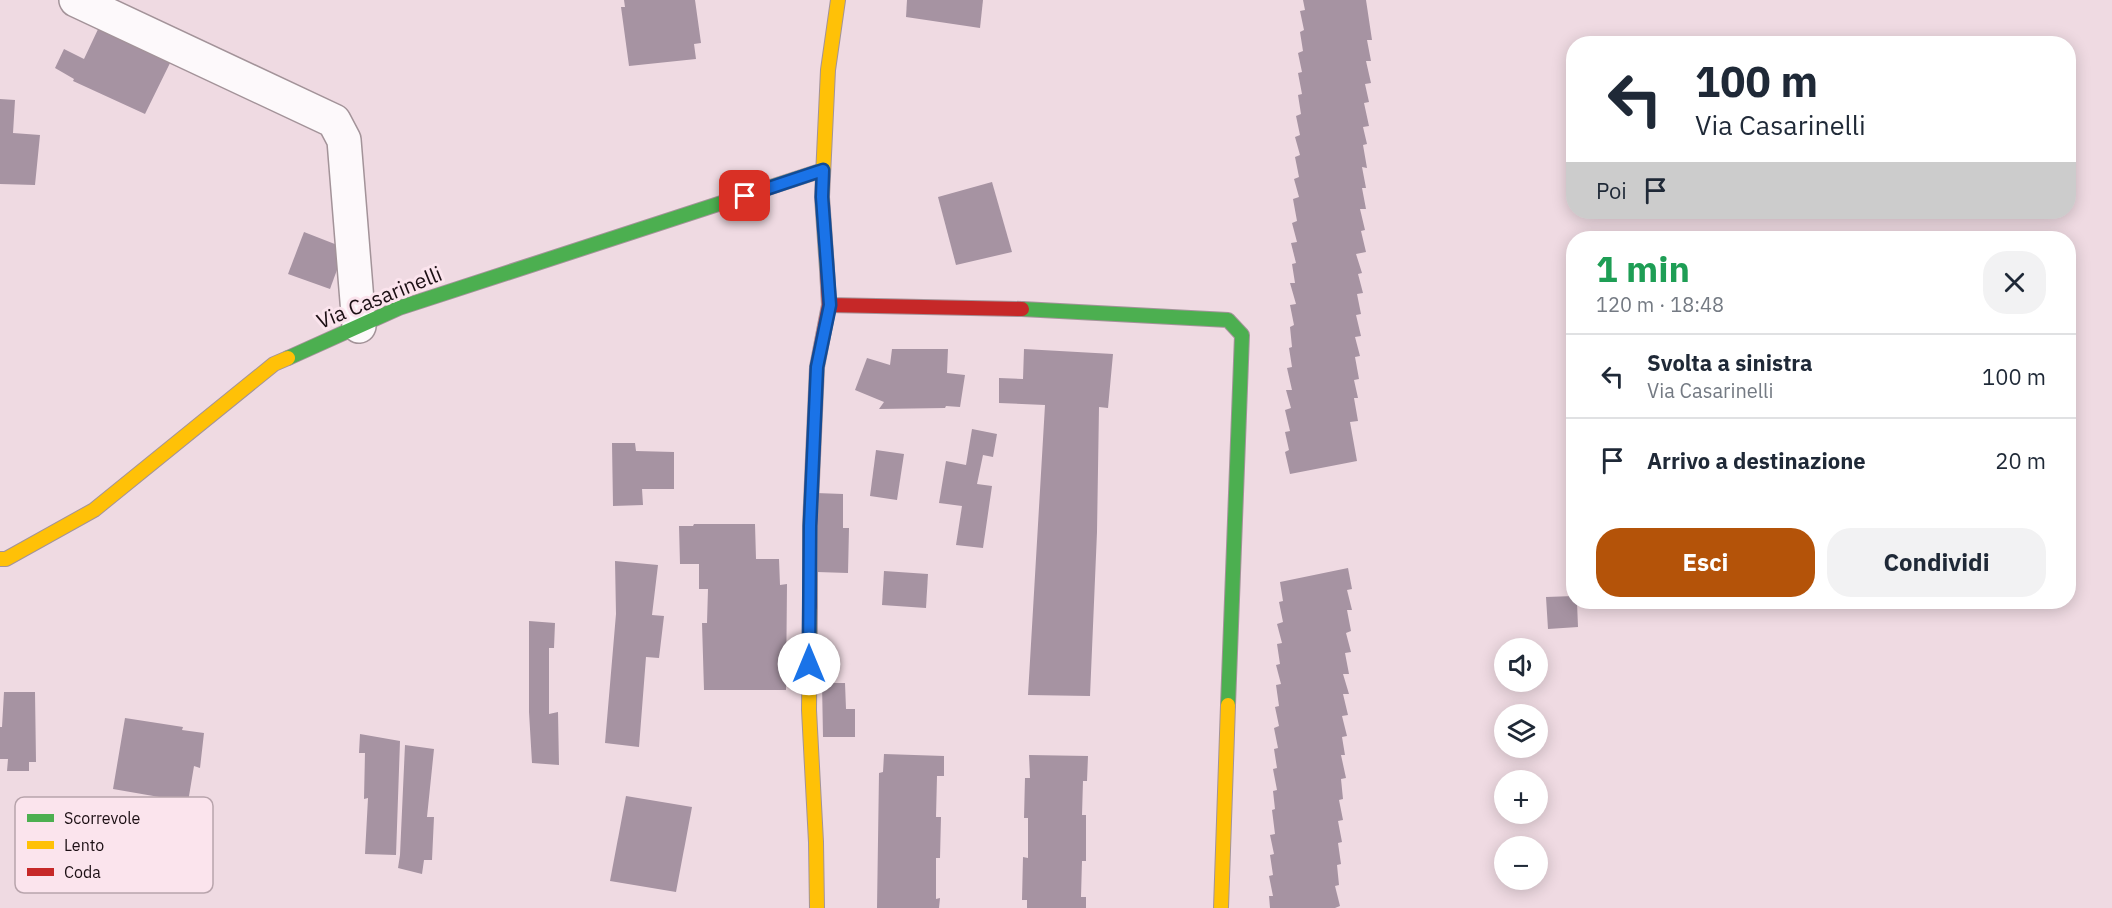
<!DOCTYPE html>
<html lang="it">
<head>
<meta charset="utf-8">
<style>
  body { margin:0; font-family:"IBM Plex Sans",sans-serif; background:#f2f2f3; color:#1f2937; height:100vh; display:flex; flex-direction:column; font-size:22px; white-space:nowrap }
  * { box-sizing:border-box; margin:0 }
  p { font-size:20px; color:#747a83 }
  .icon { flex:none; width:33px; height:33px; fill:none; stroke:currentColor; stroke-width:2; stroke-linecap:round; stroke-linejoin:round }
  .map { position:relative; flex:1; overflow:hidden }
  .side { position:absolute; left:1566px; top:231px; width:510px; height:378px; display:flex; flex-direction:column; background:#fff; border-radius:24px; box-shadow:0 3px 15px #0003 }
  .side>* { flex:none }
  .hud { position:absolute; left:1566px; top:36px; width:510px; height:183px; border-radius:24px; box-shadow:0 3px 15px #0003; background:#fff; color:#1f2937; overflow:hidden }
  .fabs { position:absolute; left:1494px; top:638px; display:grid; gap:12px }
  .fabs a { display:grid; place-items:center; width:54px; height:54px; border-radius:50%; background:#fff; box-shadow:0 3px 15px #0003; font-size:30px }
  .pin { position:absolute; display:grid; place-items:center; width:51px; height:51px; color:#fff; margin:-26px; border-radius:12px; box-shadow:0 3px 9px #0006 }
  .me { position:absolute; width:66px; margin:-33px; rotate:0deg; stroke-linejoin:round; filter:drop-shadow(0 0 4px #0008) }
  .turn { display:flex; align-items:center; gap:21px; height:126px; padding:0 30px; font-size:27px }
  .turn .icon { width:78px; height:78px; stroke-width:2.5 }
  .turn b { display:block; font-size:42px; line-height:51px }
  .then { display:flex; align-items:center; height:57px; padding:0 30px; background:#0003; gap:12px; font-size:22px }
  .round { display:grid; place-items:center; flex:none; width:63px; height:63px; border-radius:24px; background:#f2f2f3 }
  .overview { display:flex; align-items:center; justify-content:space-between; height:102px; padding:0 30px }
  h1 { font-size:36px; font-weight:700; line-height:45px; color:#1e9e55 }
  .primary-button { display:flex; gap:12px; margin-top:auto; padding:12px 30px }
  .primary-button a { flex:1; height:69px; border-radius:24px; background:#b45309; color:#fff; font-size:24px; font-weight:700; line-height:69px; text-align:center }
  .primary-button a+a { background:#f2f2f3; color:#1f2937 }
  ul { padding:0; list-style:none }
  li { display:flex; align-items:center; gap:18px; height:84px; padding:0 30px; border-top:2px solid #e0e1e3 }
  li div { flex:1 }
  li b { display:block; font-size:22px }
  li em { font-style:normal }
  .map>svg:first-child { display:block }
  .building { fill:#a693a2 }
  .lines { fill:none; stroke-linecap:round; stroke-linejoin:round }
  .street-casing { stroke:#a39399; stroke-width:36 }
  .fast-casing { stroke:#a39399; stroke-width:16 }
  .slow-casing { stroke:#a39399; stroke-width:16 }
  .jam-casing { stroke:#a39399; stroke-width:16 }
  .street { stroke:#fdf9fb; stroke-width:33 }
  .fast { stroke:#4caf50; stroke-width:14 }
  .slow { stroke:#ffc107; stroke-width:14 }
  .jam { stroke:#c62828; stroke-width:14 }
  .route-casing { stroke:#114b97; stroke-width:15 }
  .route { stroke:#1a73e8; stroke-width:10 }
  .labels { text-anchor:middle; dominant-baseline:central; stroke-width:6; stroke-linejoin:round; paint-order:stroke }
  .street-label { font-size:21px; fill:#1c0f14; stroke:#fbe4ed }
  .key { fill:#fbe4ed; stroke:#b8a4ac; stroke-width:1.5 }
  .key-label { font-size:16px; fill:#1c0f14 }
</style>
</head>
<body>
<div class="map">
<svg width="2112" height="908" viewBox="0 0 2112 908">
  <rect width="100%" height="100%" fill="#efdae2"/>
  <g class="building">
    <polygon points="624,0 695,0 701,43 694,44 696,59 629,66 621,7 625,7"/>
    <polygon points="907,0 983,0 980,28 906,17"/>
    <polygon points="1303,0 1366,0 1372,40 1367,40 1371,61 1366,61 1371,83 1365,84 1369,102 1364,103 1369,126 1363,127 1367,144 1363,145 1367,168 1362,167 1366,188 1362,188 1366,209 1360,209 1365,230 1361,231 1366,252 1356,254 1362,273 1358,274 1363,293 1357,294 1361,314 1356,315 1361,336 1355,337 1360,356 1355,357 1359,379 1354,380 1358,398 1354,398 1358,421 1350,422 1357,461 1290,474 1285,452 1289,450 1285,432 1290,431 1285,410 1291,408 1286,390 1292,390 1287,368 1292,367 1289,348 1292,347 1290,327 1294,325 1290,305 1296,304 1290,283 1295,283 1292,264 1296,263 1291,243 1297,242 1292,223 1297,221 1293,199 1299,197 1294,179 1299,177 1295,157 1300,155 1295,137 1300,135 1296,116 1301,114 1298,95 1302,94 1298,73 1302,72 1298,53 1303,51 1300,32 1304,30 1300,11 1305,10"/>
    <polygon points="100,25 171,61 145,114 73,81 74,79 55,68 64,49 84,59"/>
    <polygon points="0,99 15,100 13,133 40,135 35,185 0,184"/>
    <polygon points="992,182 1012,252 956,265 938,197"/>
    <polygon points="304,232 345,248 330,289 288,274"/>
    <polygon points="892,349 948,349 947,373 965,375 960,407 946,406 945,408 879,409 884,402 855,390 867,358 890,365"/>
    <polygon points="1024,349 1113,354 1108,408 1099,407 1097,532 1090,696 1028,695 1045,405 999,403 999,378 1023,379"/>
    <polygon points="972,429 997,434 993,457 983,455 977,484 992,486 983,548 956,545 962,506 939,503 946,461 966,465"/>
    <polygon points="612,443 635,443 636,451 674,452 674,489 642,489 643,505 613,506"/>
    <polygon points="876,450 904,454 897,500 870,496"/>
    <polygon points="816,493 843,494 843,528 849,528 848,573 817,572"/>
    <polygon points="694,524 755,524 756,559 779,559 780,585 787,584 786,690 704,690 702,623 707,623 708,589 699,589 699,564 680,564 679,526 693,526"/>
    <polygon points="615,561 658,565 652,615 664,616 659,658 646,657 639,747 605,743 616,614"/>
    <polygon points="1348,568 1352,589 1347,590 1352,610 1347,610 1351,631 1346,633 1351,652 1345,653 1349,674 1343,674 1349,694 1343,694 1348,715 1342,716 1347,736 1342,737 1345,755 1341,755 1346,778 1341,779 1343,799 1339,800 1343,820 1338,821 1342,842 1338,843 1341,864 1337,865 1339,885 1335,886 1340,906 1335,908 1270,908 1269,896 1273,896 1269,876 1273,875 1270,855 1274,854 1270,835 1275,834 1272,810 1275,809 1273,791 1277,790 1273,769 1277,768 1274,749 1278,748 1274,728 1279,726 1275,707 1279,706 1276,685 1281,684 1276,665 1280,664 1277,644 1282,643 1277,624 1283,622 1279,602 1283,601 1280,582"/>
    <polygon points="884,571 928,574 926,608 882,605"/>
    <polygon points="1574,596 1574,602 1577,602 1578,627 1548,629 1546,597"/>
    <polygon points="529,621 555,623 554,648 549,648 549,714 558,712 559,765 532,763 529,712"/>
    <polygon points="822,683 845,683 846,709 855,709 855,737 823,737"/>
    <polygon points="4,692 35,692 36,762 29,762 29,771 7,771 8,759 0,759 0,727 2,727"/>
    <polygon points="125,718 183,727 182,730 204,733 200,768 194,766 188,802 113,789"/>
    <polygon points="360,734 400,741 396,855 365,854 368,798 364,799 365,753 359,753"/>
    <polygon points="405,745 434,749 427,817 434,817 432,860 424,860 422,874 398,868 400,855"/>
    <polygon points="884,754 944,756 944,776 937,776 936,817 941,817 940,858 936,858 936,899 940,898 939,908 877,908 879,773 883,772"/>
    <polygon points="1029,755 1088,756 1087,781 1083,781 1082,815 1086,815 1086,861 1082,861 1081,897 1086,897 1086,908 1027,908 1027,900 1022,900 1023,857 1028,858 1028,818 1024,818 1025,778 1030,778"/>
    <polygon points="626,796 692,807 676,892 610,881"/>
  </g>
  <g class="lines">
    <defs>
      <polyline id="street" points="76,0 334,121 344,140 359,326"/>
      <g id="fast">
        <polyline points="1022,309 1228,320 1242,335 1228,705"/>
        <polyline points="288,358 399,308 823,170"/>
      </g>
      <g id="slow">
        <polyline points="827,269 822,197 828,70 838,0"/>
        <polyline points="0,559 6,559 94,510 274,364 288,358"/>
        <polyline points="810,606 809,710 816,842 817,908"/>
        <polyline points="1221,908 1228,705"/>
      </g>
      <g id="jam">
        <polyline points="827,269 829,305 1022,309"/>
        <polyline points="810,606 810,526 817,367 829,305"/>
      </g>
    </defs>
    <use href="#street" class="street-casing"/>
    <use href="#fast" class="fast-casing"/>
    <use href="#slow" class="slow-casing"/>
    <use href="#jam" class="jam-casing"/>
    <use href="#street" class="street"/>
    <use href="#fast" class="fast"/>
    <use href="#slow" class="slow"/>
    <use href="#jam" class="jam"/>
  </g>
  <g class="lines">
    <defs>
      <polyline id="route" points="745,196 823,170 822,197 830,305 817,367 810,526 809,664"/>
    </defs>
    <use href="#route" class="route-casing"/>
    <use href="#route" class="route"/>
  </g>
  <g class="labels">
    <g class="street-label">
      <text transform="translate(379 297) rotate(-22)">Via Casarinelli</text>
    </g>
  </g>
  <rect x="15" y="797" width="198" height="96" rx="9" class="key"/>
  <rect x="27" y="814" width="27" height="8" fill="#4caf50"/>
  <rect x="27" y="841" width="27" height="8" fill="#ffc107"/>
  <rect x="27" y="868" width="27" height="8" fill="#c62828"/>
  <g class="key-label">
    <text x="64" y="824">Scorrevole</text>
    <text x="64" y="851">Lento</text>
    <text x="64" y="878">Coda</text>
  </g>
</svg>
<div class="fabs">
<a><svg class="icon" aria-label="sound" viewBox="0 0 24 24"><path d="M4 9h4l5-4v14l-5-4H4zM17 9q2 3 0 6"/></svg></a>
<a><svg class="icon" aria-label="layers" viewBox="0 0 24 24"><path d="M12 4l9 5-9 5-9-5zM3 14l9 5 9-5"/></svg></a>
<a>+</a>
<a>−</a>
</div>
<div class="pin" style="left:745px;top:196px;background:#d93025"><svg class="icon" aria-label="arrive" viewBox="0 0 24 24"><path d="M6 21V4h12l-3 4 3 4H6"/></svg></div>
<svg class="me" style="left:809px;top:664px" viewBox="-20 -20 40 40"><circle r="19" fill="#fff"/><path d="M0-13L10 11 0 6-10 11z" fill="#1a73e8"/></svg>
<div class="hud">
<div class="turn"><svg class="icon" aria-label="left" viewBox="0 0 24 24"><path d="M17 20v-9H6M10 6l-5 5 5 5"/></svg><div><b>100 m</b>Via Casarinelli</div></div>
<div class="then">Poi<svg class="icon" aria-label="arrive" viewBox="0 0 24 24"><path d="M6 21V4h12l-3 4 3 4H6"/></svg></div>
</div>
<section class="side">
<div class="overview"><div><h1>1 min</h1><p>120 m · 18:48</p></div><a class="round"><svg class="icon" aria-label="close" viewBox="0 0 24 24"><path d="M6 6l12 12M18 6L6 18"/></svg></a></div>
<ul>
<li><svg class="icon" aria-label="left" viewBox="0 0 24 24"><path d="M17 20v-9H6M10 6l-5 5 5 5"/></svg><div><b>Svolta a sinistra</b><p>Via Casarinelli</p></div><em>100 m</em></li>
<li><svg class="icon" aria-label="arrive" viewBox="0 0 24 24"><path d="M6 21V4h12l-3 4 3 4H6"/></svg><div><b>Arrivo a destinazione</b></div><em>20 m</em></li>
</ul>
<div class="primary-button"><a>Esci</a><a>Condividi</a></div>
</section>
</div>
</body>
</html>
